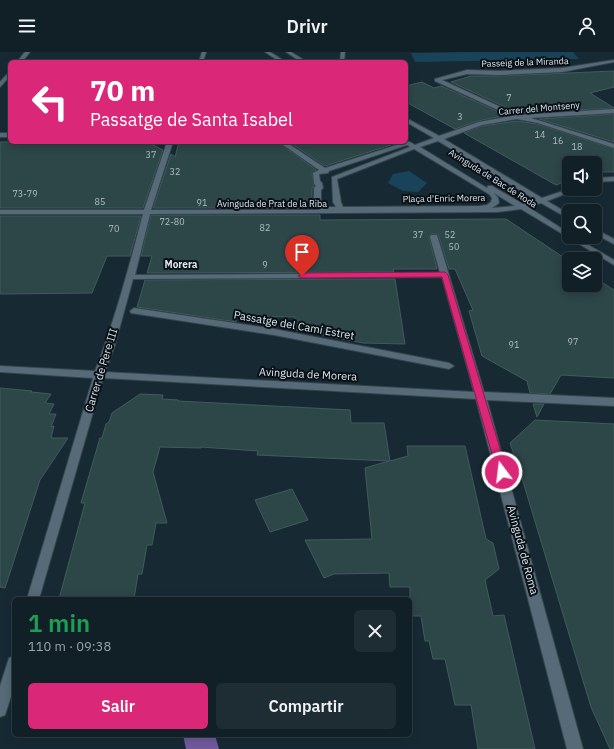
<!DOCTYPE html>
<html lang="es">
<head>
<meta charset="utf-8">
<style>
  body { margin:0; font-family:"IBM Plex Sans",sans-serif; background:#1e2d33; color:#f1f3f6; height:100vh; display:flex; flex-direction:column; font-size:15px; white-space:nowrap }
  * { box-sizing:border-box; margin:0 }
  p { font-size:13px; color:#9ca3a7 }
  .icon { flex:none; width:22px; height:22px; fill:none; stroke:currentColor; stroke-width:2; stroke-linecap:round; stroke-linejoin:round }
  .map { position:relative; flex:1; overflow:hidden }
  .panel { position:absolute; left:12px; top:545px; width:400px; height:140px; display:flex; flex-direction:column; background:#112027; border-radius:6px; box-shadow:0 2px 10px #0003,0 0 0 1px #303e44 }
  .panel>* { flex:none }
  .hud { position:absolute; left:8px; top:8px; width:400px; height:84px; border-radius:6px; box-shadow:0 2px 10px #0003,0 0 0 1px #303e44; background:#db2777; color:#fff; overflow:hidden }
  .fabs { position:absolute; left:562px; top:104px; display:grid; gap:8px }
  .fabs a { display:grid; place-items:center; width:40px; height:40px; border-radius:6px; background:#112027; box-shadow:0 2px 10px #0003,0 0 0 1px #303e44; font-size:20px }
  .pin { position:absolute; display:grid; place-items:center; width:34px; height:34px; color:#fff; margin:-41px -17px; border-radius:50% 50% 50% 0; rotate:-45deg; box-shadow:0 0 4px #0007 }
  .pin .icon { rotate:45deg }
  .me { position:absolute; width:44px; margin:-22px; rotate:345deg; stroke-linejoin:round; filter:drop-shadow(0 0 3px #0008) }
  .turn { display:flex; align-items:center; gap:14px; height:84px; padding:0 16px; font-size:18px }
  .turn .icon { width:52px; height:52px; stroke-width:2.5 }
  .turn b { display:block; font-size:28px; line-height:34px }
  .round { display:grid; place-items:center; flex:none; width:42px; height:42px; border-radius:6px; background:#1e2d33 }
  .head { display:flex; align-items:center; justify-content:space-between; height:68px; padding:0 16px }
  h1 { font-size:24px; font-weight:600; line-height:30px; color:#1e9e55 }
  .action { display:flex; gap:8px; margin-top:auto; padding:8px 16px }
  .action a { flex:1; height:46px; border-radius:6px; background:#db2777; color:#fff; font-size:16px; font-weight:600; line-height:46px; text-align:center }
  .action a+a { background:#1e2d33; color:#f1f3f6 }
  header { display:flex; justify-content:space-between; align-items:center; height:52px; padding:0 16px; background:#112027; font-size:18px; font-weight:600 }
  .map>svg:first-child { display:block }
  .green { fill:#184359 }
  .water { fill:#70599d }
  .building { fill:#2d4648; stroke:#415b5d }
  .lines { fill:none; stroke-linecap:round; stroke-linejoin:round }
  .minor-casing { stroke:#36454d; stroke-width:2 }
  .minor { fill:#566b77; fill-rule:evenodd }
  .route { fill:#db2777; stroke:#8e194d }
  .labels { text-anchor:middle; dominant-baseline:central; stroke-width:4; stroke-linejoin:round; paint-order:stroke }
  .far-street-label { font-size:9px; fill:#dbe6ed; stroke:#091116 }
  .number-label { font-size:9px; fill:#b0bec4 }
  .far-neighbourhood-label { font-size:10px; font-weight:bold; fill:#dbe6ed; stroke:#091116 }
  .street-label { font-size:11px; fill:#dbe6ed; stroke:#091116 }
</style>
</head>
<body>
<header><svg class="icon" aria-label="menu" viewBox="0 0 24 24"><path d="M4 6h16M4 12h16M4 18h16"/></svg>Drivr<svg class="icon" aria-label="person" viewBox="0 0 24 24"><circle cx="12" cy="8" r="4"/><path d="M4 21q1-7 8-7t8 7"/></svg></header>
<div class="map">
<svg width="614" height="697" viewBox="0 0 614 697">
  <rect width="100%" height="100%" fill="#172a34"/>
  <g class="green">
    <polygon points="475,0 573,0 579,7 415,10 411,1"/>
    <polygon points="409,119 427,131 418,140 403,139 388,131 393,122"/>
  </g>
  <polygon class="water" points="183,683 215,683 219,697 186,697"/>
  <g class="building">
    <polygon points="614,19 614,35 590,41 614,56 518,61 451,30 471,24 499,24"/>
    <polygon points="422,30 434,36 441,34 506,63 478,69 455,77 406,50 406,34"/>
    <polygon points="614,62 614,90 539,67"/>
    <polygon points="517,69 538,72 614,97 614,120 595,120 595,111 569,111 569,128 556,133 464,81 482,74"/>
    <polygon points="0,90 147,90 163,98 143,156 0,156"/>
    <polygon points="179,90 278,90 316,118 312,121 314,134 312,136 312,154 315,156 153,156 171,102 175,105"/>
    <polygon points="289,90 393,90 394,92 325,114"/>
    <polygon points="151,163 320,163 320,168 506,167 569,209 569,233 595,233 595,226 614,238 614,326 561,323 550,342 530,341 527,329 482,304 469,259 473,258 455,217 449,217 438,182 431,182 429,185 437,217 393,217 394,220 147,221 152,204 141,204"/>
    <polygon points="0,164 141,164 130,204 107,204 92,241 0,242"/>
    <polygon points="395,227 405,292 363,291 296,278 295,265 237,264 236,270 137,255 145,228"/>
    <polygon points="0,336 32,339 31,340 51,342 45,351 54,352 49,362 56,362 51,375 54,374 51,386 68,386 40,428 5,536 0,535"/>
    <polygon points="140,342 163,343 162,347 178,348 178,349 350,358 351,371 384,371 390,409 408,404 407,394 465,394 486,487 493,491 499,517 485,528 493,564 504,563 535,697 478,697 471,653 455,653 445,607 433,607 429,589 425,589 421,564 410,564 410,535 390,535 389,521 334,522 324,526 305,488 372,487 365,416 389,409 257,403 258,399 201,395 201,396 160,395 153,420 167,471 156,471 152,493 147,493 142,522 138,522 134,547 59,547 85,451 81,451 100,386 102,386 106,372 109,370 112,361"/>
    <polygon points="533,352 544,352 537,365"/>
    <polygon points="535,368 614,372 614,697 610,697 591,655 521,423 510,391"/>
    <polygon points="292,437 308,468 270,480 255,448"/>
  </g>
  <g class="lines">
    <defs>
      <g id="minor">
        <polygon points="25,0 30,0 22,10 17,10"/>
        <polygon points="202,0 206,0 203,10 199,10"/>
        <polygon points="265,0 270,0 286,10 280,10"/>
        <polygon points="286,0 291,0 307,10 301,10"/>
        <polygon points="341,0 345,0 344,10 340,10"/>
        <path d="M614 8V10L562 20 499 23 467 22 442 28 518 63 614 57V61L531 66 614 92V96L538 71 517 67 482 73 444 87 542 146 569 137H578L547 149 569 162V167L541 151 528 155 569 181V185H575L614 208V213L521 157 497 160 150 162 135 223 440 221 430 185 431 183H437L484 340 614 346V354L487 348 583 697H567L476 347 103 326 39 547H27L93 326 0 320V314L95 319C115 268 129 215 143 162H0V158H144L167 90H173L151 158H320L314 154V136L316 134 314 131 313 121 319 118 279 90H286L325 116 406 90H410L415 93 434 86 406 70V66L439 84 479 70 511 64 435 29V27L467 18 499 19 562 16ZM438 89 536 148 523 152 492 134H488L487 136 420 95ZM407 93 410 95 332 125 333 150 336 155H325L321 153V138L323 136 322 131 320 129 319 122 328 121 329 119ZM414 97 489 142 492 146 491 150 487 153 480 154 343 155 341 150 337 127ZM494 141 515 154 492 156 499 151 498 146ZM442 225 474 340 105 320 114 296 133 227Z"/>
        <polygon points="10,19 10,24 0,35 0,30"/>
        <rect x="0" y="81" width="10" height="4"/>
        <polygon points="614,125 614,129 595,130 595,126"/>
        <polygon points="595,177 614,187 614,192 595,182"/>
        <polygon points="134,256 274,277 449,311 454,314 449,317 274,283 131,261 130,259"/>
        <polygon points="14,604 14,635 5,663 0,665 0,634 9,606"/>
      </g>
    </defs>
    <use href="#minor" class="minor-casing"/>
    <use href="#minor" class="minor"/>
  </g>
  <polygon class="route" points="445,220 448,223 507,420 505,422 498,422 497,420 442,225 302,226 298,224 302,221"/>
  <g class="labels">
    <g class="far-street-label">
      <text transform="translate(525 10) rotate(-2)">Passeig de la Miranda</text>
      <text transform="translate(539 56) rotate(-5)">Carrer del Montseny</text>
      <text transform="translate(493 126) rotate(32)">Avinguda de Bac de Roda</text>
      <text transform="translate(444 146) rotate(-1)">Plaça d'Enric Morera</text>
      <text x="272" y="151">Avinguda de Prat de la Riba</text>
    </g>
    <g class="number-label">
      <text x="509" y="45">7</text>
      <text x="460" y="64">3</text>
      <text x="540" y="82">14</text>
      <text x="558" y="88">16</text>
      <text x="577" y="94">18</text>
      <text x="151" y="102">37</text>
      <text x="175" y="119">32</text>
      <text x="25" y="141">73-79</text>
      <text x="100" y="149">85</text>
      <text x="202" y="150">91</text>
      <text x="172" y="169">72-80</text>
      <text x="265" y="175">82</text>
      <text x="114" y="176">70</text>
      <text x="418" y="182">37</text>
      <text x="450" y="182">52</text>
      <text x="454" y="194">50</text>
      <text x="265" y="212">9</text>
      <text x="573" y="289">97</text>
      <text x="514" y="292">91</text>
    </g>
    <g class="far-neighbourhood-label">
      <text x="181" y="212">Morera</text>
    </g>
    <g class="street-label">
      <text transform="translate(294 273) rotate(10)">Passatge del Camí Estret</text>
      <text transform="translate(101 318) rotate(-73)">Carrer de Pere III</text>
      <text transform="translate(308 322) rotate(3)">Avinguda de Morera</text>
      <text transform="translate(523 498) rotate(75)">Avinguda de Roma</text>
    </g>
  </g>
</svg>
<div class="fabs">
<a><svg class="icon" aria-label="sound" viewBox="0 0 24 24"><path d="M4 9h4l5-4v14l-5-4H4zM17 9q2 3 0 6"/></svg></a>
<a><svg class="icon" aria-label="search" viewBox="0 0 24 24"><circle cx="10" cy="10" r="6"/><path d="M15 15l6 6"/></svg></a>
<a><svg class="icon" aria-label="layers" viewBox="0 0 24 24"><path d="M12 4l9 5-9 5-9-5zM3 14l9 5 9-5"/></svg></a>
</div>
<div class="pin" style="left:302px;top:224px;background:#d93025"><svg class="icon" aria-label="arrive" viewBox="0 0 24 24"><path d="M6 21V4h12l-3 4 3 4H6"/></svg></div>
<svg class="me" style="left:502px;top:420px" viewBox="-20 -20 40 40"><circle r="17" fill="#db2777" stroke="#fff" stroke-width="3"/><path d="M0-11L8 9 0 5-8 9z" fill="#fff"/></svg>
<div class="hud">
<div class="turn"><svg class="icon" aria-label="left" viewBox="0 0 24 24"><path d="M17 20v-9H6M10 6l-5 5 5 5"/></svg><div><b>70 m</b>Passatge de Santa Isabel</div></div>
</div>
<section class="panel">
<div class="head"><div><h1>1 min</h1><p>110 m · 09:38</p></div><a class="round"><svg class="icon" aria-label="close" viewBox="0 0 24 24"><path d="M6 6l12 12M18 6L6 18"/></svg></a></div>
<div class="action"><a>Salir</a><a>Compartir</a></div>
</section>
</div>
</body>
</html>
